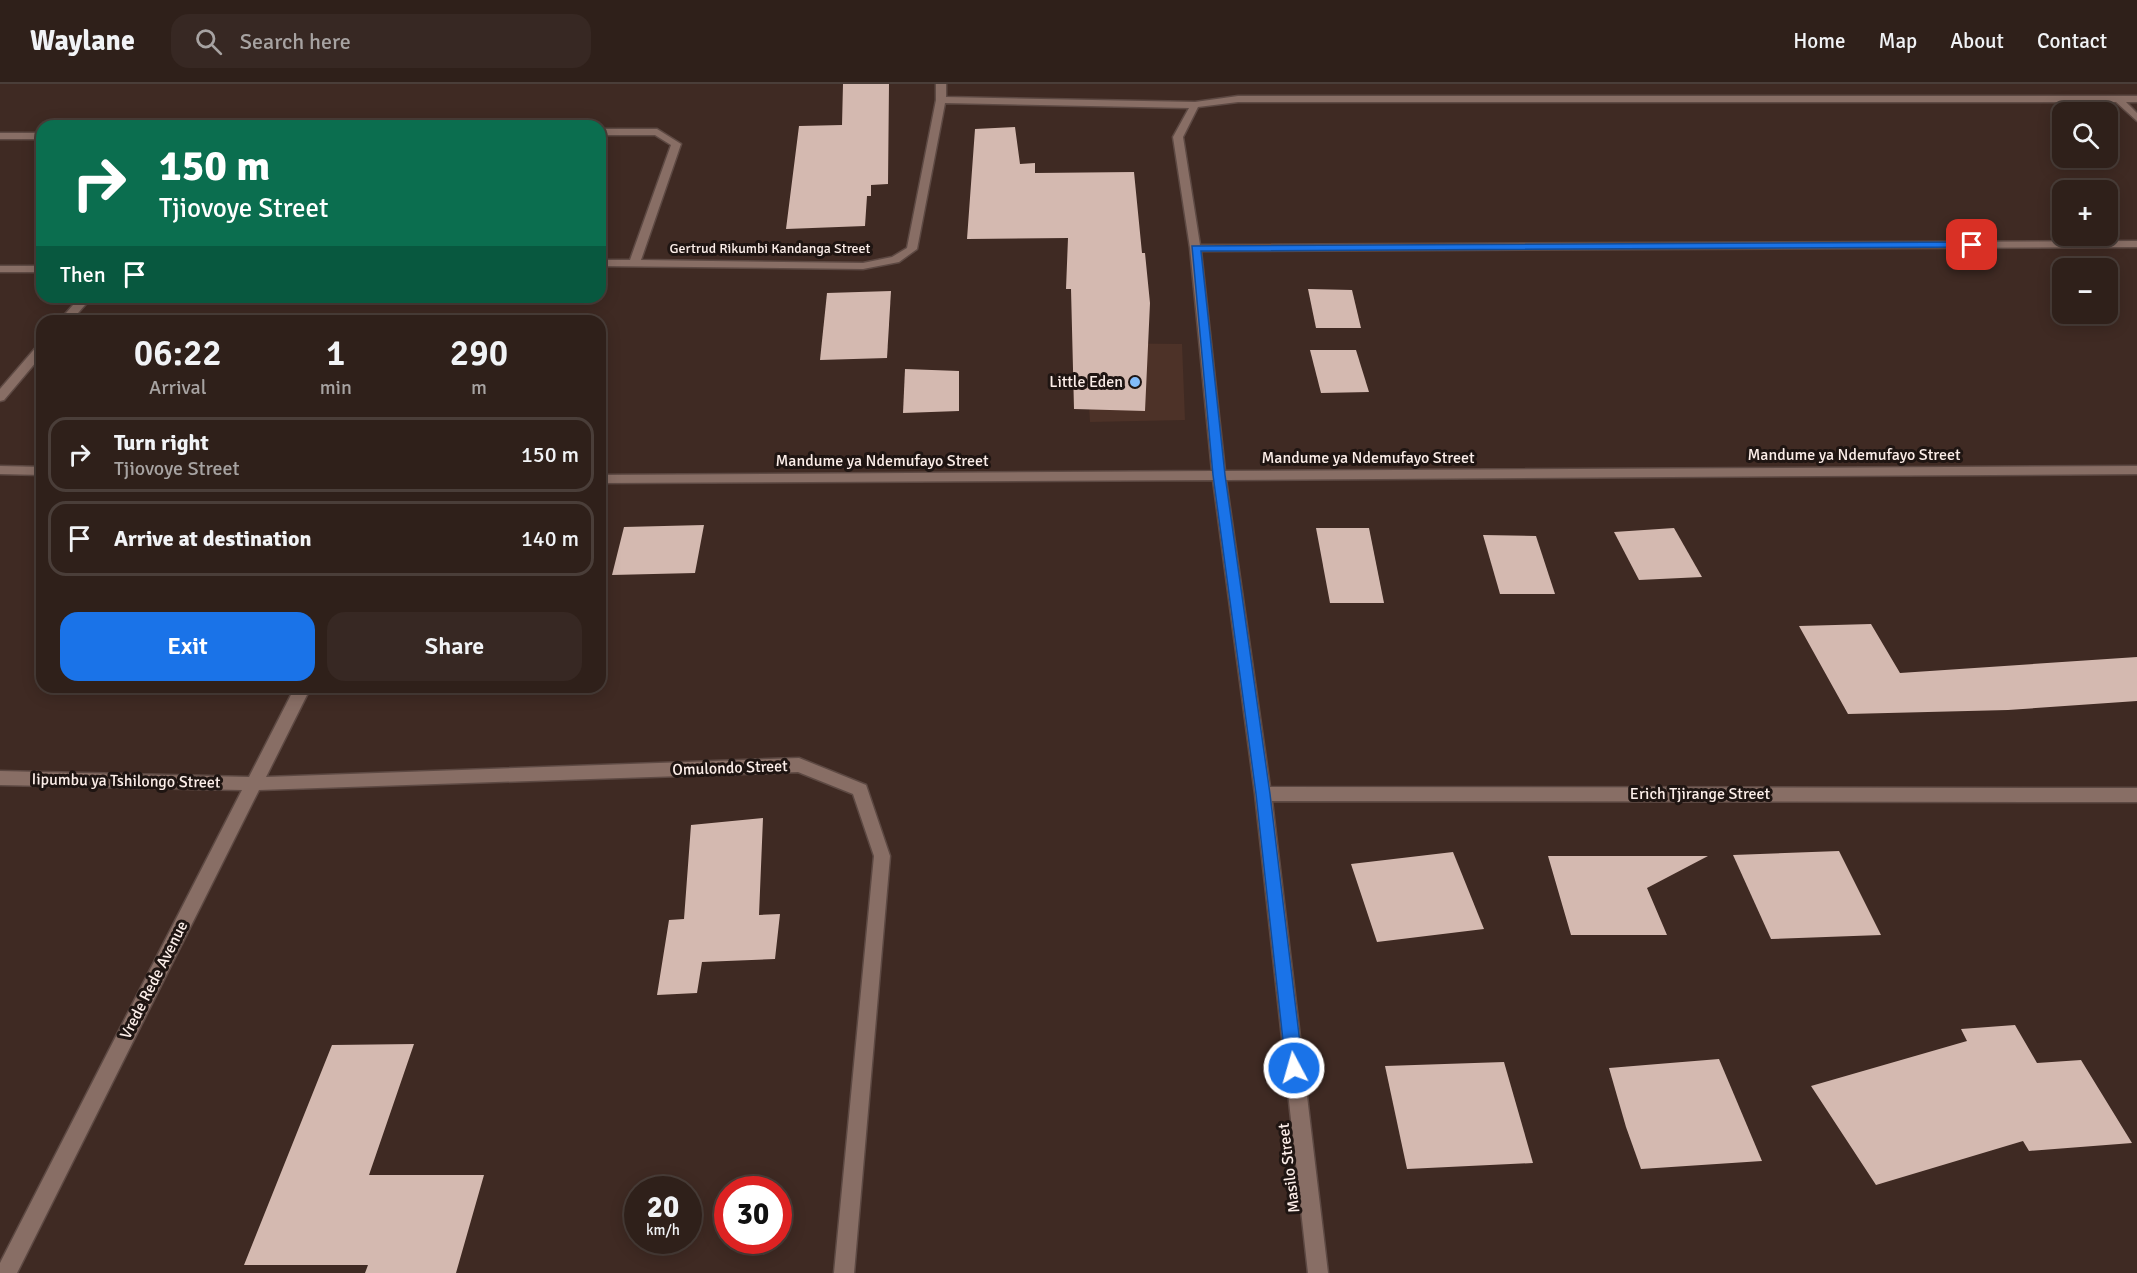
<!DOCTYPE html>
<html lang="en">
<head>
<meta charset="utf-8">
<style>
  body { margin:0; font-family:Signika,sans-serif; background:#372823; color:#f1f3f6; height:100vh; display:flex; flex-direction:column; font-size:22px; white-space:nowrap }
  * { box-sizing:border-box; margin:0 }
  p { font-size:20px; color:#a7a3a2 }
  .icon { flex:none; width:33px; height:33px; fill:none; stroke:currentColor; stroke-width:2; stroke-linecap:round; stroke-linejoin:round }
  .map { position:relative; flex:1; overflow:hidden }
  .panel { position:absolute; left:36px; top:231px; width:570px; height:378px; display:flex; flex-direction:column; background:#2f201a; border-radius:18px; box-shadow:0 3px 15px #0003,0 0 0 2px #4a3e39 }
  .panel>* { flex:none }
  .banner { position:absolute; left:36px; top:36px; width:570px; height:183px; border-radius:18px; box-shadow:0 3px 15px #0003,0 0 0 2px #4a3e39; background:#0b6e4f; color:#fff; overflow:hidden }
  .fabs { position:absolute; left:2052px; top:18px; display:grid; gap:12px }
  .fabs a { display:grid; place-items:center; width:66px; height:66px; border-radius:12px; background:#2f201a; box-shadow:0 3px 15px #0003,0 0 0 2px #4a3e39; font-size:30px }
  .speed { position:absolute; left:624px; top:1092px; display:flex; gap:12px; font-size:30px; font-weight:700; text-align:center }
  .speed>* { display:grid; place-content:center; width:78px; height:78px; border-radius:50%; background:#2f201a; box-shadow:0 3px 15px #0003,0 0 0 2px #4a3e39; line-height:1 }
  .speed small { font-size:15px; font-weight:400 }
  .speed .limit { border:9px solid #d22; background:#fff; color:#111 }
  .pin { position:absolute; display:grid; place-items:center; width:51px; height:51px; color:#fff; margin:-26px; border-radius:12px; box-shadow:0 3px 9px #0006 }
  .me { position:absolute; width:66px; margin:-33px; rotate:354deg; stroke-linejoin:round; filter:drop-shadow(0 0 4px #0008) }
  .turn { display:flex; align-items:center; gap:21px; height:126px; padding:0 24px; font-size:27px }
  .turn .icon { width:78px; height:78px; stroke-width:2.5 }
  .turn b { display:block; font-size:42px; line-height:51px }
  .then { display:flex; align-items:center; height:57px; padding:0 24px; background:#0003; gap:12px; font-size:22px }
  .eta { display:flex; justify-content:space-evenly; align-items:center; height:102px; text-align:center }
  .eta b { font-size:36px; font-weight:600; line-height:42px }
  .button { display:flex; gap:12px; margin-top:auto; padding:12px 24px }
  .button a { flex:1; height:69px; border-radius:18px; background:#1a73e8; color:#fff; font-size:24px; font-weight:600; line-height:69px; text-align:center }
  .button a+a { background:#372823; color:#f1f3f6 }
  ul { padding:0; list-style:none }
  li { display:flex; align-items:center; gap:18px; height:75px; margin:0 12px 9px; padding:0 12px; border:3px solid #4a3e39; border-radius:18px }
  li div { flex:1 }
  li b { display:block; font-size:22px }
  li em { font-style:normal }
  header { display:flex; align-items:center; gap:36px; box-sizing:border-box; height:84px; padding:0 30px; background:#2f201a; border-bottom:2px solid #4a3e39 }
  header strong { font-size:28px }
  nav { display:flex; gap:33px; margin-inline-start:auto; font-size:21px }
  .search { width:420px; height:54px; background:#372823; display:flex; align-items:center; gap:15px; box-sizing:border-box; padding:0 21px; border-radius:18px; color:#a7a3a2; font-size:22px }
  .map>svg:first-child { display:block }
  .built { fill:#4d3228 }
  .building { fill:#d4b9b0 }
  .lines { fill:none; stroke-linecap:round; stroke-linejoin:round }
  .minor-casing { stroke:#5d4943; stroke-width:3 }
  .minor { fill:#886e65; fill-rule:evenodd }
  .route { fill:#1a73e8; stroke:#114b97; stroke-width:1.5 }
  .poi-dot { fill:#82bcfa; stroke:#1f1512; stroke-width:2 }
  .labels { text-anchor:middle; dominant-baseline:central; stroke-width:6; stroke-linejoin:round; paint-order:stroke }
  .far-street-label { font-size:14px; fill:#fceee9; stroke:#1f1512 }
  .poi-label { font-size:16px; fill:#fceee9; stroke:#1f1512; text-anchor:end }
  .street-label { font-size:16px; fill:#fceee9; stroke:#1f1512 }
</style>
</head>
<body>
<header>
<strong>Waylane</strong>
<div class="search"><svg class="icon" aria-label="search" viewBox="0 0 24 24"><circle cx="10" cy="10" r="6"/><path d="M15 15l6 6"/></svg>Search here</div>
<nav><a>Home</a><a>Map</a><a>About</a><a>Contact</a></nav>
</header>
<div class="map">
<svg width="2137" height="1189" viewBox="0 0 2137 1189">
  <rect width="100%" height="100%" fill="#3f2a23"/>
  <polygon class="built" points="1085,259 1182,260 1185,336 1090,338"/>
  <g class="building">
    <polygon points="843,0 889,0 888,100 871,101 871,112 867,112 865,142 786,145 799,42 842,41"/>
    <polygon points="1015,43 1020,80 1035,79 1035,89 1134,88 1142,169 1145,169 1150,219 1145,327 1074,325 1071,205 1066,205 1068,154 967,155 975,45"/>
    <polygon points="1308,205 1352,206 1361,244 1316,244"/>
    <polygon points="891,207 887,274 820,276 827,209"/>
    <polygon points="1310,266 1356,266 1369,308 1321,309"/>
    <polygon points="905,285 959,287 959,327 903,329"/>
    <polygon points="704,441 695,489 612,491 624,443"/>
    <polygon points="1316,444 1369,444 1384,519 1330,519"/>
    <polygon points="1674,444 1702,493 1639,496 1614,448"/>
    <polygon points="1483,451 1536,452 1555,510 1500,510"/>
    <polygon points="1871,540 1900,589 2137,573 2137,617 2008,626 1848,630 1799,542"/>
    <polygon points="763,734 759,831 780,830 775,875 702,878 697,909 657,911 669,836 684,835 691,741"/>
    <polygon points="1839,767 1881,851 1771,855 1733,771"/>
    <polygon points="1453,768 1484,845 1377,858 1351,780"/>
    <polygon points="1548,772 1708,772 1647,804 1667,851 1571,851"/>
    <polygon points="2015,941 2037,979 2081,976 2132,1059 2029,1067 2023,1057 1876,1101 1811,1002 1967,957 1961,945"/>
    <polygon points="414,960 369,1091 484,1091 456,1189 365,1189 368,1181 244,1181 332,961"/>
    <polygon points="1719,975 1762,1077 1641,1085 1626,1043 1609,984"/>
    <polygon points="1504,978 1533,1079 1407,1085 1385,982"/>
  </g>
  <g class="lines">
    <defs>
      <g id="minor">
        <polygon points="936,0 946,0 946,13 1195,18 1238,12 2137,12 2137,18 2126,18 2137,29 2137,37 2116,18 1238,18 1198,23 1183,53 1200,161 2137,157 2137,163 1201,167 1225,387 2137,382 2137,390 1226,396 1270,703 2137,704 2137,718 1272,717 1328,1189 1308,1189 1255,710 1213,396 600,399 600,391 1212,387 1190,164 1173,53 1189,24 945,19 917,165 899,178 863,185 600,182 600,176 630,176 671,61 655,51 600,51 600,45 657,45 681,60 641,176 863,179 892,173 907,164 936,16"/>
        <rect x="0" y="49" width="42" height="6"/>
        <rect x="0" y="182" width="42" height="6"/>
        <polygon points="80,213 92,213 71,237 59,237"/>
        <polygon points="42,260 42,271 4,316 0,317 0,305 38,261"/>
        <polygon points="0,382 42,383 42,391 0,390"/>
        <polygon points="295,603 311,603 266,693 799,674 866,701 890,772 854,1189 834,1189 874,772 853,710 798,688 259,706 17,1189 0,1189 0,1179 242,706 0,701 0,687 249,693"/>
      </g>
    </defs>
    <use href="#minor" class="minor-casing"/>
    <use href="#minor" class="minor"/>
  </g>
  <polygon class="route" points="1972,158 1977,161 1976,163 1201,167 1225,391 1270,710 1303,984 1300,990 1294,992 1288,990 1286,984 1256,710 1213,391 1192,162"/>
  <circle class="poi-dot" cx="1135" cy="298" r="6"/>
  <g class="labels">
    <g class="far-street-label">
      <text x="770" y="164">Gertrud Rikumbi Kandanga Street</text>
    </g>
    <g class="poi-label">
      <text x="1123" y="298">Little Eden</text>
    </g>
    <g class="street-label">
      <text x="1854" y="371">Mandume ya Ndemufayo Street</text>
      <text x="1368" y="374">Mandume ya Ndemufayo Street</text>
      <text x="882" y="377">Mandume ya Ndemufayo Street</text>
      <text transform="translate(730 684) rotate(-2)">Omulondo Street</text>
      <text transform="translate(126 697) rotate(1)">Iipumbu ya Tshilongo Street</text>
      <text x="1700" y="710">Erich Tjirange Street</text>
      <text transform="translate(154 896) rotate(-63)">Vrede Rede Avenue</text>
      <text transform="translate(1289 1084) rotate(-97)">Masilo Street</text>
    </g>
  </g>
</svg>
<div class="fabs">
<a><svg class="icon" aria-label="search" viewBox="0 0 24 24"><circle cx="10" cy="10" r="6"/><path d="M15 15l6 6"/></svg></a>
<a>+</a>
<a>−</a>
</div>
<div class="speed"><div>20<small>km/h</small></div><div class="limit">30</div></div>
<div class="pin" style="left:1972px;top:161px;background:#d93025"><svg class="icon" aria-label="arrive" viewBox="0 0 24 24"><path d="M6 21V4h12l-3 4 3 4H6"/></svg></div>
<svg class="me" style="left:1294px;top:984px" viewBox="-20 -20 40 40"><circle r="17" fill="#1a73e8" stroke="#fff" stroke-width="3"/><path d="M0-11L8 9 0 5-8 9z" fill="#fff"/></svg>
<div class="banner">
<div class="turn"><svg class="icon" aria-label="right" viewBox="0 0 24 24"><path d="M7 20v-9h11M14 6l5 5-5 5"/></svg><div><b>150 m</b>Tjiovoye Street</div></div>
<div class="then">Then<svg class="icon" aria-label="arrive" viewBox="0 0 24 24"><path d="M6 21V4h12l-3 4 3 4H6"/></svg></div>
</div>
<section class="panel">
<div class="eta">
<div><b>06:22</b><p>Arrival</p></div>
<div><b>1</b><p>min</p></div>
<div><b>290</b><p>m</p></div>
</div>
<ul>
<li><svg class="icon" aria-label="right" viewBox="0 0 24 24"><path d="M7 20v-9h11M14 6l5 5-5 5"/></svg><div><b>Turn right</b><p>Tjiovoye Street</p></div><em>150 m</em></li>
<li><svg class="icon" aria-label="arrive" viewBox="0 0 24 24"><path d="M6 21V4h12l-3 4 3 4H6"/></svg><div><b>Arrive at destination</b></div><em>140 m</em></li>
</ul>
<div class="button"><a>Exit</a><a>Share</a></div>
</section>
</div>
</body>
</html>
